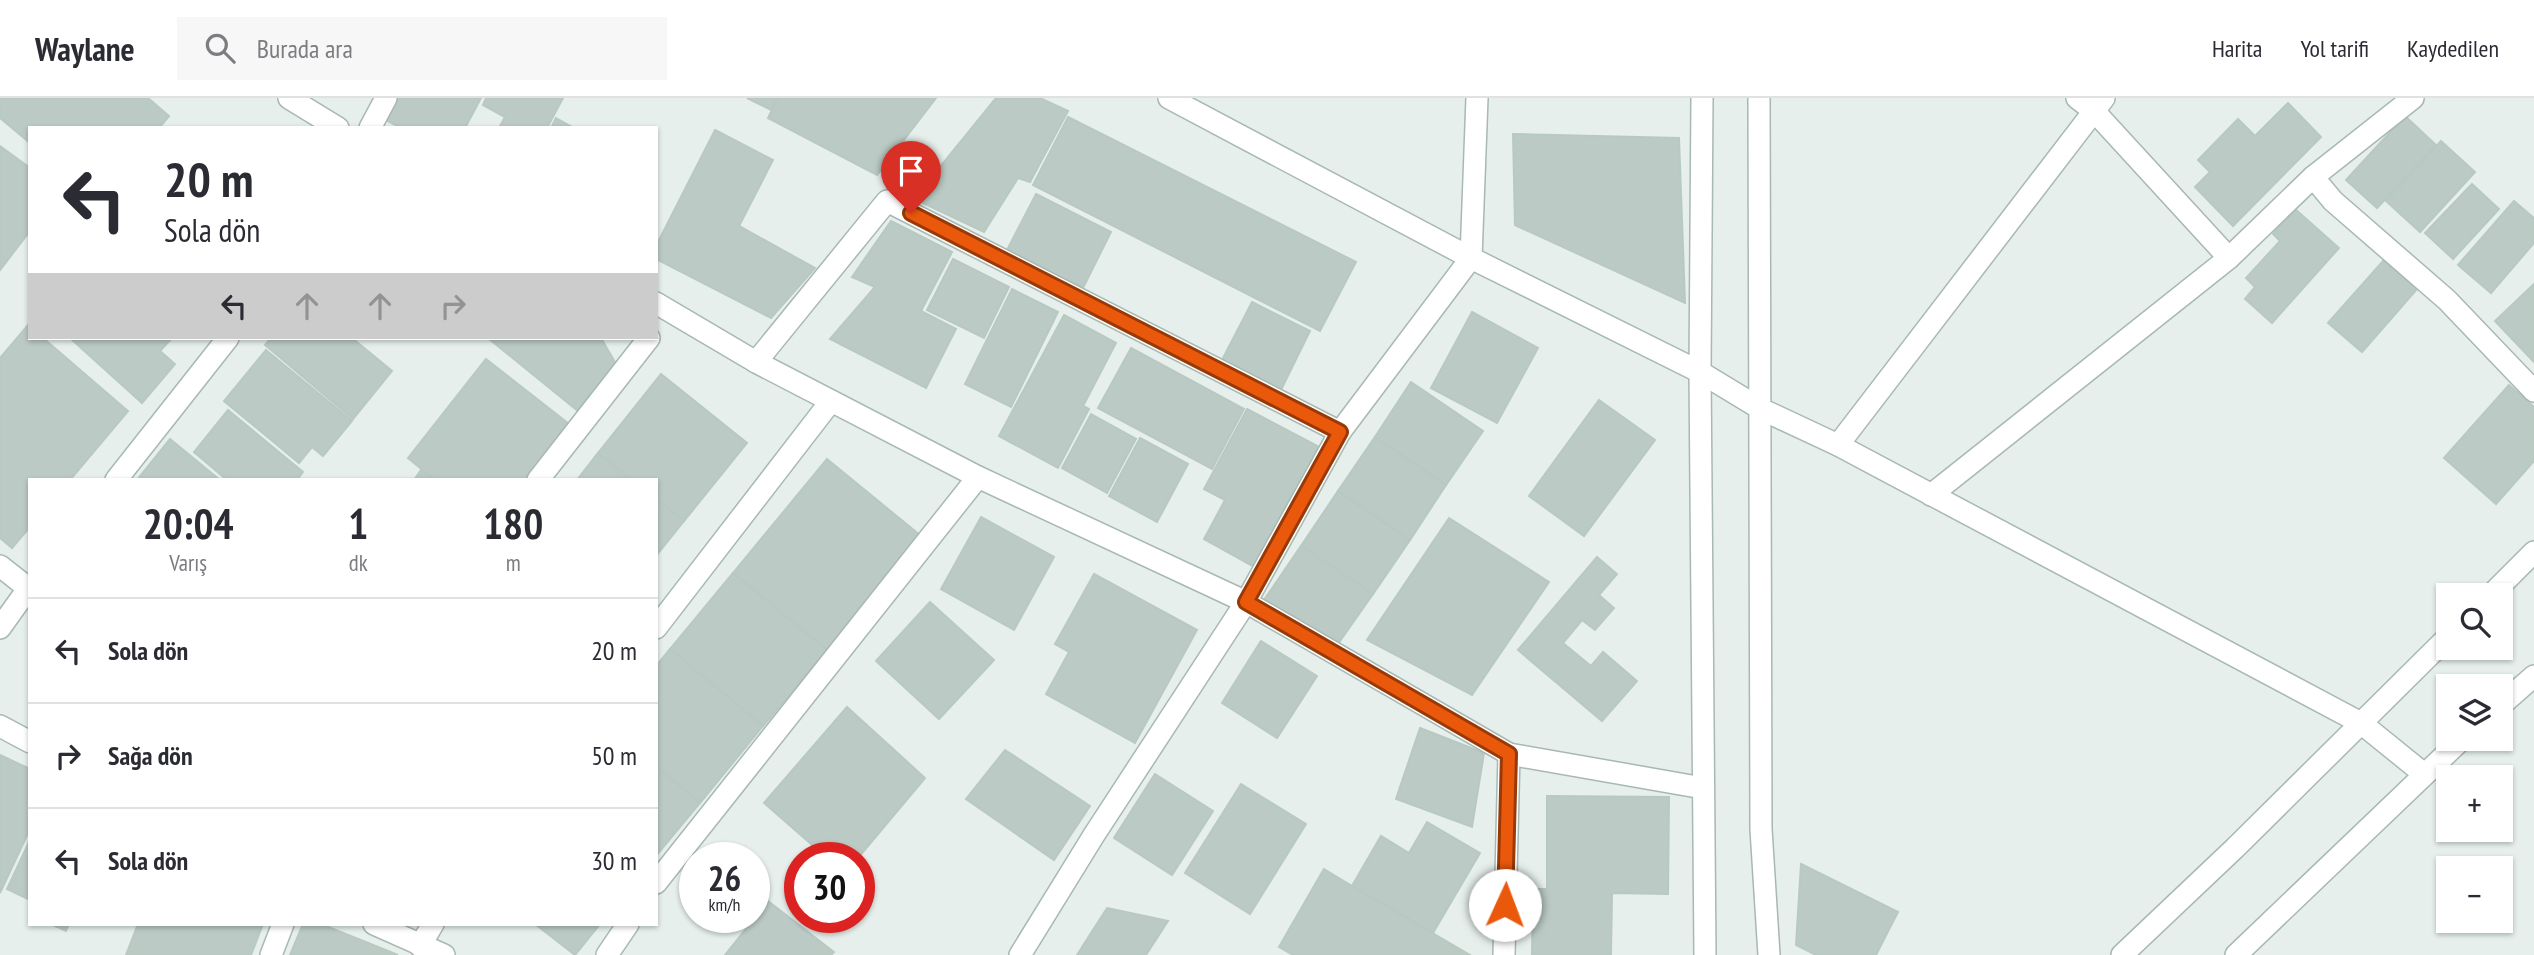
<!DOCTYPE html>
<html lang="tr">
<head>
<meta charset="utf-8">
<style>
  body { margin:0; font-family:"PT Sans Narrow",sans-serif; background:#f7f7f7; color:#2b2b33; height:100vh; display:flex; flex-direction:column; font-size:26px; white-space:nowrap }
  * { box-sizing:border-box; margin:0 }
  p { font-size:23px; color:#7c7c81 }
  .icon { flex:none; width:38px; height:38px; fill:none; stroke:currentColor; stroke-width:2; stroke-linecap:round; stroke-linejoin:round }
  .map { position:relative; flex:1; overflow:hidden }
  .drawer { position:absolute; left:28px; top:380px; width:630px; height:448px; display:flex; flex-direction:column; background:#fff; border-radius:0px; box-shadow:0 2px 5px #0004 }
  .drawer>* { flex:none }
  .banner { position:absolute; left:28px; top:28px; width:630px; height:214px; border-radius:0px; box-shadow:0 2px 5px #0004; background:#fff; color:#2b2b33; overflow:hidden }
  .buttons { position:absolute; left:2436px; top:485px; display:grid; gap:14px }
  .buttons a { display:grid; place-items:center; width:77px; height:77px; border-radius:0px; background:#fff; box-shadow:0 2px 5px #0004; font-size:35px }
  .speed { position:absolute; left:679px; top:744px; display:flex; gap:14px; font-size:35px; font-weight:700; text-align:center }
  .speed>* { display:grid; place-content:center; width:91px; height:91px; border-radius:50%; background:#fff; box-shadow:0 2px 5px #0004; line-height:1 }
  .speed small { font-size:18px; font-weight:400 }
  .speed .limit { border:10px solid #d22; background:#fff; color:#111 }
  .pin { position:absolute; display:grid; place-items:center; width:60px; height:60px; color:#fff; margin:-72px -30px; border-radius:50% 50% 50% 0; rotate:-45deg; box-shadow:0 0 7px #0007 }
  .pin .icon { rotate:45deg }
  .me { position:absolute; width:77px; margin:-38px; rotate:2deg; stroke-linejoin:round; filter:drop-shadow(0 0 5px #0008) }
  .turn { display:flex; align-items:center; gap:24px; height:147px; padding:0 21px; font-size:32px }
  .turn .icon { width:91px; height:91px; stroke-width:2.5 }
  .turn b { display:block; font-size:49px; line-height:60px }
  .lanes { display:flex; align-items:center; height:66px; padding:0 21px; background:#0003; justify-content:center; gap:35px; direction:ltr }
  .lanes .off { opacity:.35 }
  .eta { display:flex; justify-content:space-evenly; align-items:center; height:119px; text-align:center }
  .eta b { font-size:42px; font-weight:600; line-height:49px }
  ul { padding:0; list-style:none }
  li { display:flex; align-items:center; gap:21px; height:105px; padding:0 21px; border-top:2px solid #e1e1e2 }
  li div { flex:1 }
  li b { display:block; font-size:26px }
  li em { font-style:normal }
  header { display:flex; align-items:center; gap:42px; box-sizing:border-box; height:98px; padding:0 35px; background:#fff; border-bottom:2px solid #e1e1e2 }
  header strong { font-size:33px }
  nav { display:flex; gap:38px; margin-inline-start:auto; font-size:24px }
  .search { width:490px; height:63px; background:#f7f7f7; display:flex; align-items:center; gap:18px; box-sizing:border-box; padding:0 24px; border-radius:0px; color:#7c7c81; font-size:26px }
  .map>svg:first-child { display:block }
  .building { fill:#bbcac4; stroke:#b8c9c2; stroke-width:2 }
  .lines { fill:none; stroke-linecap:round; stroke-linejoin:round }
  .service-casing { stroke:#a8b8b2; stroke-width:24 }
  .minor-casing { stroke:#a8b8b2; stroke-width:24 }
  .tertiary-casing { stroke:#a8b8b2; stroke-width:24 }
  .service { stroke:#fff; stroke-width:21 }
  .minor { stroke:#fff; stroke-width:21 }
  .tertiary { stroke:#fff; stroke-width:21 }
  .route-casing { stroke:#983908; stroke-width:18 }
  .route { stroke:#ea580c; stroke-width:12 }
</style>
</head>
<body>
<header>
<strong>Waylane</strong>
<div class="search"><svg class="icon" aria-label="search" viewBox="0 0 24 24"><circle cx="10" cy="10" r="6"/><path d="M15 15l6 6"/></svg>Burada ara</div>
<nav><a>Harita</a><a>Yol tarifi</a><a>Kaydedilen</a></nav>
</header>
<div class="map">
<svg width="2534" height="857" viewBox="0 0 2534 857">
  <rect width="100%" height="100%" fill="#e6efeb"/>
  <g class="building">
    <polygon points="0,0 148,0 169,18 159,30 30,30 30,45 0,20"/>
    <polygon points="395,0 481,0 465,30 401,30 384,21"/>
    <polygon points="486,0 563,0 547,30 499,30 505,19 483,7"/>
    <polygon points="747,0 777,0 771,12"/>
    <polygon points="778,0 936,0 877,77 768,20"/>
    <polygon points="996,0 1040,0 1068,13 1030,84 1018,80 984,134 914,101"/>
    <polygon points="2288,5 2321,39 2233,128 2195,89 2210,74 2198,62 2238,21 2255,38"/>
    <polygon points="2405,18 2436,47 2377,110 2346,82"/>
    <polygon points="1068,19 1356,164 1320,233 1033,87"/>
    <polygon points="556,20 574,30 551,30"/>
    <polygon points="715,32 773,62 739,128 815,170 771,220 656,161 656,148"/>
    <polygon points="1513,36 1679,40 1685,205 1515,127"/>
    <polygon points="2441,43 2475,74 2420,134 2386,103"/>
    <polygon points="0,48 30,70 30,133 0,172"/>
    <polygon points="2472,86 2499,111 2453,161 2425,135"/>
    <polygon points="1036,96 1111,134 1083,190 1007,152"/>
    <polygon points="2514,103 2534,120 2534,145 2491,195 2458,167"/>
    <polygon points="2295,111 2339,150 2272,225 2245,201 2255,189 2246,180 2280,143 2273,136"/>
    <polygon points="891,123 952,154 921,213 956,231 926,290 830,241 875,189 852,179"/>
    <polygon points="953,161 1009,189 984,240 927,212"/>
    <polygon points="2384,162 2417,191 2362,254 2328,225"/>
    <polygon points="2534,186 2534,264 2495,223"/>
    <polygon points="1012,191 1058,214 1011,309 965,286"/>
    <polygon points="1252,204 1310,233 1281,292 1222,262"/>
    <polygon points="1472,214 1538,250 1497,325 1431,290"/>
    <polygon points="1064,217 1116,245 1083,308 1089,311 1058,370 999,338"/>
    <polygon points="28,227 30,240 43,240 128,313 70,382 30,382 30,429 12,450 0,440 0,260"/>
    <polygon points="70,240 172,240 160,253 175,266 142,305"/>
    <polygon points="271,240 352,240 392,273 353,321 265,247"/>
    <polygon points="488,240 601,240 616,266 578,313"/>
    <polygon points="1131,250 1244,311 1212,371 1098,310"/>
    <polygon points="266,252 352,323 323,358 312,349 299,365 224,303"/>
    <polygon points="486,261 569,326 526,382 435,382 408,360"/>
    <polygon points="661,276 747,345 684,423 656,401 656,382 632,382 598,355"/>
    <polygon points="1411,284 1483,333 1446,387 1375,339"/>
    <polygon points="2509,287 2534,309 2534,363 2496,406 2444,360"/>
    <polygon points="1599,302 1655,342 1584,438 1529,398"/>
    <polygon points="1247,311 1321,350 1256,470 1204,441 1225,402 1204,391"/>
    <polygon points="228,312 303,374 297,382 227,382 194,354"/>
    <polygon points="1091,316 1136,341 1107,395 1062,370"/>
    <polygon points="1375,339 1446,387 1410,442 1338,393"/>
    <polygon points="1140,340 1188,366 1157,424 1109,398"/>
    <polygon points="170,341 220,382 137,382"/>
    <polygon points="598,355 632,382 577,382"/>
    <polygon points="827,361 921,438 827,552 733,475"/>
    <polygon points="421,372 433,382 414,382"/>
    <polygon points="1338,393 1410,442 1373,496 1301,448"/>
    <polygon points="656,401 684,423 656,458"/>
    <polygon points="981,419 1054,459 1014,532 941,491"/>
    <polygon points="1449,420 1549,484 1472,597 1367,542"/>
    <polygon points="1301,448 1373,496 1335,550 1264,502"/>
    <polygon points="1597,459 1617,476 1599,497 1614,510 1595,532 1582,522 1563,545 1591,568 1603,554 1637,583 1602,623 1518,552"/>
    <polygon points="733,475 827,552 763,628 670,551"/>
    <polygon points="1094,476 1197,532 1135,645 1046,596 1069,554 1055,546"/>
    <polygon points="930,504 994,562 939,621 876,563"/>
    <polygon points="1261,543 1317,578 1277,640 1222,605"/>
    <polygon points="670,551 763,628 700,705 656,668 656,568"/>
    <polygon points="847,609 925,680 858,760 827,760 764,705"/>
    <polygon points="1420,630 1484,655 1472,729 1396,701"/>
    <polygon points="1005,652 1090,708 1054,762 966,701"/>
    <polygon points="0,657 30,671 30,731 0,795"/>
    <polygon points="656,668 700,705 656,758"/>
    <polygon points="1155,676 1213,713 1172,777 1114,740"/>
    <polygon points="1241,686 1306,726 1250,816 1185,775"/>
    <polygon points="1547,698 1669,699 1668,796 1612,795 1611,857 1532,857 1533,791 1547,791"/>
    <polygon points="1427,724 1480,755 1433,835 1352,788 1381,738 1409,755"/>
    <polygon points="30,742 30,802 7,791"/>
    <polygon points="1801,766 1898,814 1876,857 1816,857 1796,847"/>
    <polygon points="1324,771 1352,788 1470,857 1293,857 1279,849"/>
    <polygon points="768,803 834,854 831,857 725,857"/>
    <polygon points="1107,810 1168,823 1146,857 1077,857"/>
    <polygon points="51,826 69,826 66,833"/>
    <polygon points="138,826 263,826 251,857 126,857"/>
    <polygon points="303,826 321,826 398,857 290,857"/>
    <polygon points="535,826 600,826 575,857"/>
  </g>
  <g class="lines">
    <defs>
      <polyline id="service" points="2077,0 2094,13"/>
      <g id="minor">
        <polyline points="289,0 338,30"/>
        <polyline points="1169,0 1471,160 1700,274 1761,311 1838,347 2361,625 2424,676"/>
        <polyline points="2094,13 2229,160"/>
        <polyline points="370,30 386,0"/>
        <polyline points="2313,79 2333,103 2447,202 2534,293"/>
        <polyline points="656,205 756,264 978,379 1246,504 1509,656 1703,690"/>
        <polyline points="756,264 887,103 1340,334"/>
        <polyline points="1838,347 2104,0"/>
        <polyline points="116,382 228,240"/>
        <polyline points="538,382 649,240"/>
        <polyline points="1931,397 2229,160 2313,79 2413,0"/>
        <polyline points="0,468 28,490"/>
        <polyline points="0,530 30,488"/>
        <polyline points="656,530 831,303"/>
        <polyline points="0,628 30,644"/>
        <polyline points="656,785 978,379"/>
        <polyline points="374,826 444,857"/>
        <polyline points="420,848 433,826"/>
        <polyline points="271,857 283,826"/>
        <polyline points="607,857 628,826"/>
        <polyline points="1020,857 1094,737 1246,504 1340,334 1471,160 1477,0"/>
        <polyline points="1504,857 1509,656"/>
      </g>
      <g id="tertiary">
        <polyline points="1702,0 1700,274 1705,857"/>
        <polyline points="1759,0 1761,731 1769,857"/>
        <polyline points="2491,497 2534,454"/>
        <polyline points="2501,607 2534,578"/>
        <polyline points="2122,857 2235,750 2448,539"/>
        <polyline points="2236,857 2463,640"/>
      </g>
    </defs>
    <use href="#service" class="service-casing"/>
    <use href="#minor" class="minor-casing"/>
    <use href="#tertiary" class="tertiary-casing"/>
    <use href="#service" class="service"/>
    <use href="#minor" class="minor"/>
    <use href="#tertiary" class="tertiary"/>
  </g>
  <g class="lines">
    <defs>
      <polyline id="route" points="911,115 1340,334 1246,504 1509,656 1505,807"/>
    </defs>
    <use href="#route" class="route-casing"/>
    <use href="#route" class="route"/>
  </g>
</svg>
<div class="buttons">
<a><svg class="icon" aria-label="search" viewBox="0 0 24 24"><circle cx="10" cy="10" r="6"/><path d="M15 15l6 6"/></svg></a>
<a><svg class="icon" aria-label="layers" viewBox="0 0 24 24"><path d="M12 4l9 5-9 5-9-5zM3 14l9 5 9-5"/></svg></a>
<a>+</a>
<a>−</a>
</div>
<div class="speed"><div>26<small>km/h</small></div><div class="limit">30</div></div>
<div class="pin" style="left:911px;top:115px;background:#d93025"><svg class="icon" aria-label="arrive" viewBox="0 0 24 24"><path d="M6 21V4h12l-3 4 3 4H6"/></svg></div>
<svg class="me" style="left:1505px;top:807px" viewBox="-20 -20 40 40"><circle r="19" fill="#fff"/><path d="M0-13L10 11 0 6-10 11z" fill="#ea580c"/></svg>
<div class="banner">
<div class="turn"><svg class="icon" aria-label="left" viewBox="0 0 24 24"><path d="M17 20v-9H6M10 6l-5 5 5 5"/></svg><div><b>20 m</b>Sola dön</div></div>
<div class="lanes"><svg class="icon" aria-label="left" viewBox="0 0 24 24"><path d="M17 20v-9H6M10 6l-5 5 5 5"/></svg><svg class="icon off" aria-label="ahead" viewBox="0 0 24 24"><path d="M12 20V5M6 11l6-6 6 6"/></svg><svg class="icon off" aria-label="ahead" viewBox="0 0 24 24"><path d="M12 20V5M6 11l6-6 6 6"/></svg><svg class="icon off" aria-label="right" viewBox="0 0 24 24"><path d="M7 20v-9h11M14 6l5 5-5 5"/></svg></div>
</div>
<section class="drawer">
<div class="eta">
<div><b>20:04</b><p>Varış</p></div>
<div><b>1</b><p>dk</p></div>
<div><b>180</b><p>m</p></div>
</div>
<ul>
<li><svg class="icon" aria-label="left" viewBox="0 0 24 24"><path d="M17 20v-9H6M10 6l-5 5 5 5"/></svg><div><b>Sola dön</b></div><em>20 m</em></li>
<li><svg class="icon" aria-label="right" viewBox="0 0 24 24"><path d="M7 20v-9h11M14 6l5 5-5 5"/></svg><div><b>Sağa dön</b></div><em>50 m</em></li>
<li><svg class="icon" aria-label="left" viewBox="0 0 24 24"><path d="M17 20v-9H6M10 6l-5 5 5 5"/></svg><div><b>Sola dön</b></div><em>30 m</em></li>
</ul>
</section>
</div>
</body>
</html>
